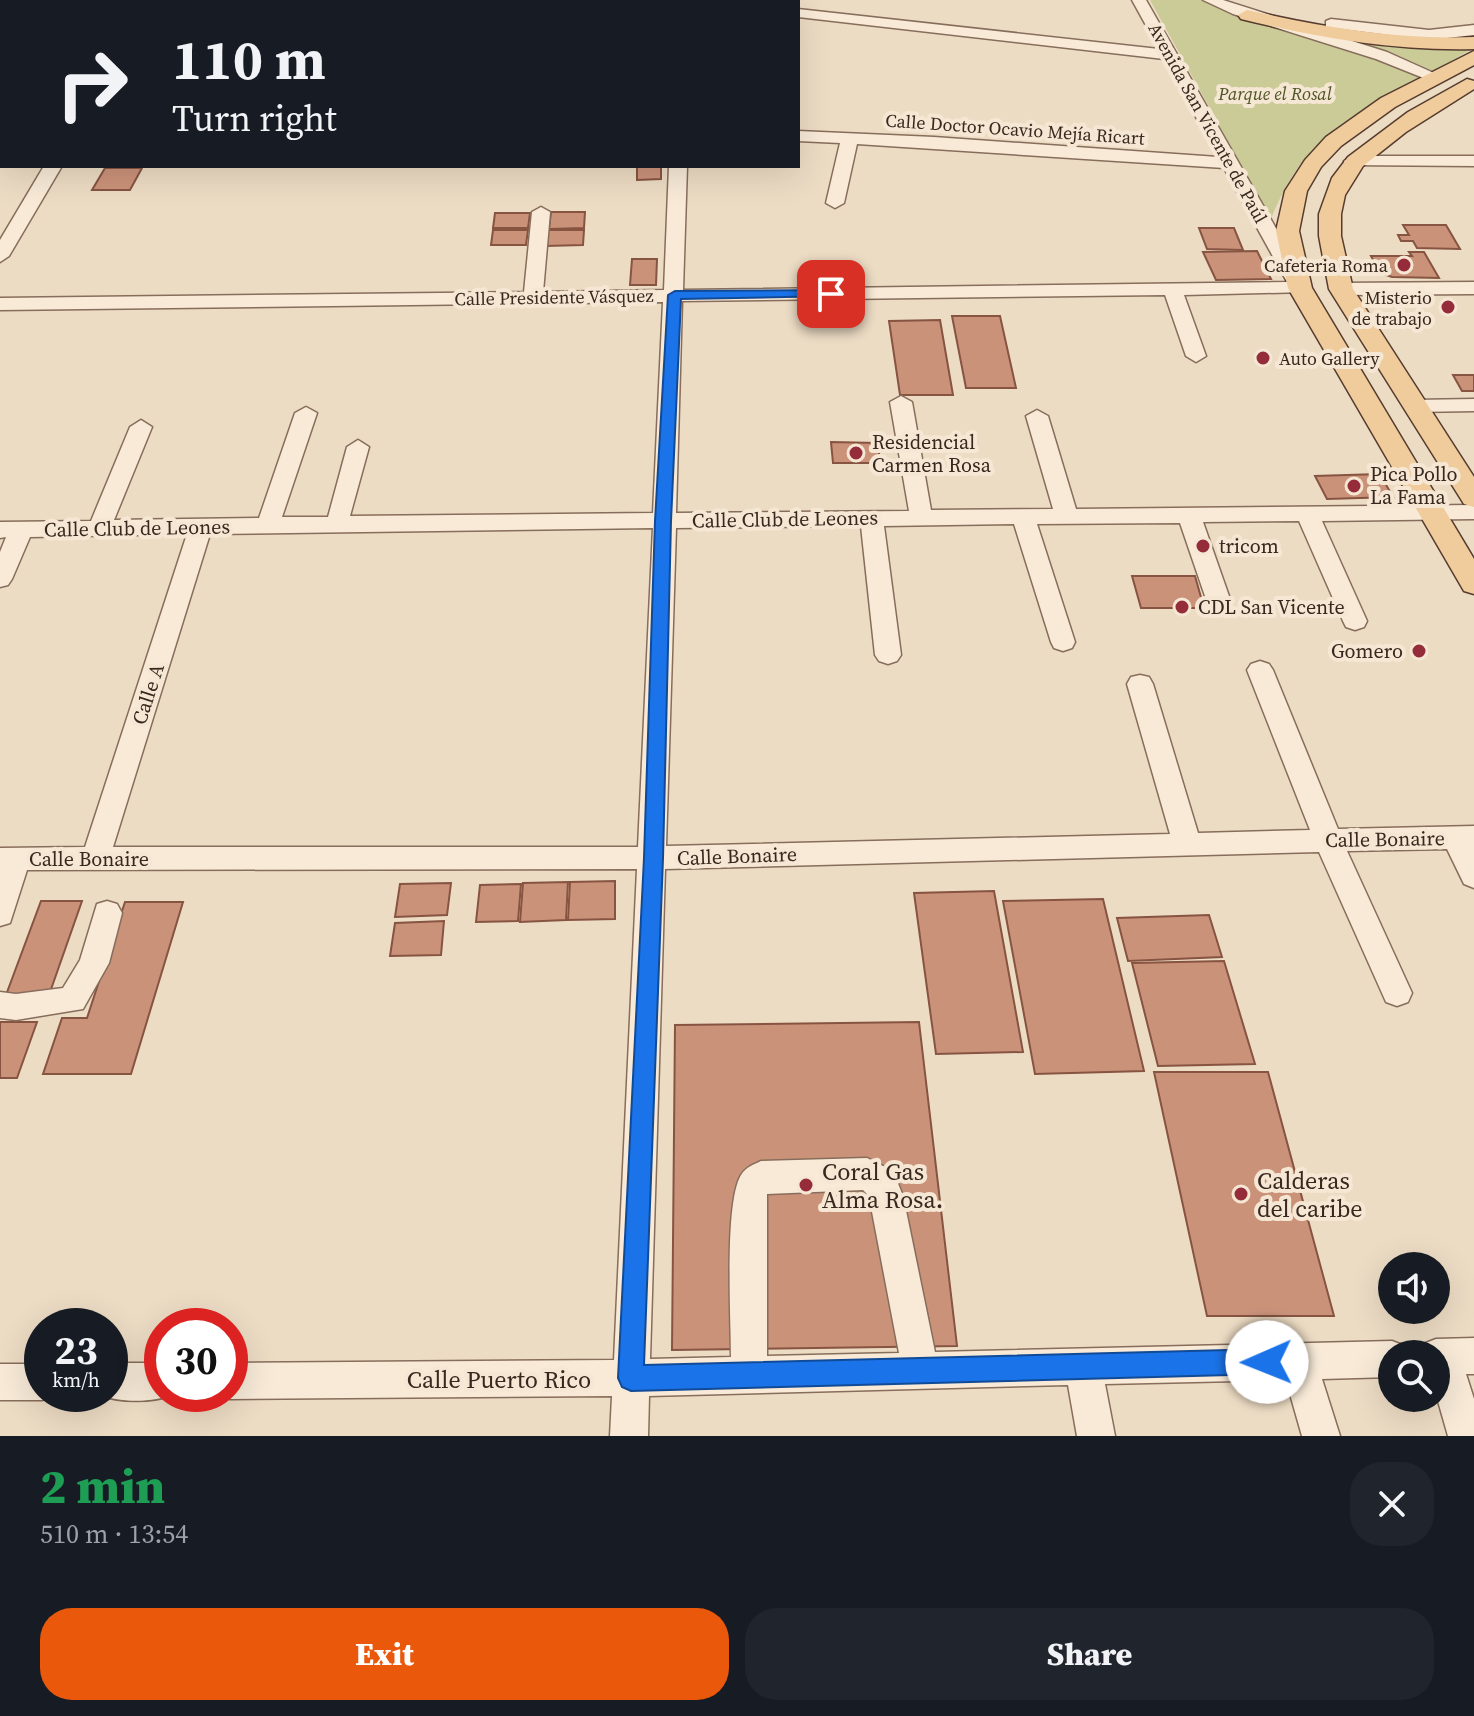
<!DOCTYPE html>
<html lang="en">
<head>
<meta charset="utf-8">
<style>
  body { margin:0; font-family:"Source Serif 4",serif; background:#20242c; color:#f1f3f6; height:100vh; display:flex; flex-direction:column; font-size:30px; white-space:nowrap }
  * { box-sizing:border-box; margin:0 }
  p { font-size:26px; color:#9ea1a6 }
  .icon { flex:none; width:44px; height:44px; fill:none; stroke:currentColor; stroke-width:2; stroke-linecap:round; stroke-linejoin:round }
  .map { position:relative; height:1436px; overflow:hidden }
  .sheet { display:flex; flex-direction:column; background:#171b24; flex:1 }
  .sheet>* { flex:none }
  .guide { position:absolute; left:0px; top:0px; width:800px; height:168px; box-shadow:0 8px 32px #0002; background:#171b24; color:#f1f3f6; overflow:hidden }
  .fabs { position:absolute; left:1378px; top:1252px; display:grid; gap:16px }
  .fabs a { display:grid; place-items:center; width:72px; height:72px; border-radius:50%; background:#171b24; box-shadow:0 8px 32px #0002; font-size:40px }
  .speed { position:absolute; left:24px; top:1308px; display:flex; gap:16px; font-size:40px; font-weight:700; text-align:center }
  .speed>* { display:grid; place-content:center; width:104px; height:104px; border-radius:50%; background:#171b24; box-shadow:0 8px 32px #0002; line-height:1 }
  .speed small { font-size:20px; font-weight:400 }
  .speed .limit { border:12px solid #d22; background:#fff; color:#111 }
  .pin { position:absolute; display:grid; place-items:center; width:68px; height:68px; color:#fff; margin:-34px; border-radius:16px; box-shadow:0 4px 12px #0006 }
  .me { position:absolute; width:88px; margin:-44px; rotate:269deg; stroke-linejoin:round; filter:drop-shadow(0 0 6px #0008) }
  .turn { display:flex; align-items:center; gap:28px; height:168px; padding:0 40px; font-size:36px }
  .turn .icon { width:104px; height:104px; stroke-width:2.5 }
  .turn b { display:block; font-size:56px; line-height:68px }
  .round { display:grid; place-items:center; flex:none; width:84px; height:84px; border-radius:32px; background:#20242c }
  .overview { display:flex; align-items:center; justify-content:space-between; height:136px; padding:0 40px }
  h1 { font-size:48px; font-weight:800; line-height:60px; color:#1e9e55 }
  .primary-button { display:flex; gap:16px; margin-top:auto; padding:16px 40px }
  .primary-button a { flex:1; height:92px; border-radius:32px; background:#ea580c; color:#fff; font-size:32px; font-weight:800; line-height:92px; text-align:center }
  .primary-button a+a { background:#20242c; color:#f1f3f6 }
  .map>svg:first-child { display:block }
  .green { fill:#cbcb98 }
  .building { fill:#cb927a; stroke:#865441; stroke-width:2 }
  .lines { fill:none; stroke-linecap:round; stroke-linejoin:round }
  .minor-casing { stroke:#876d5b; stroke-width:3 }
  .major-casing { stroke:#553c2f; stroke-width:3 }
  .minor { fill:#f8ead7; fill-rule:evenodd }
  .major { fill:#f0cb9c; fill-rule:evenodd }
  .route { fill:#1a73e8; stroke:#114b97; stroke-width:2 }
  .poi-dot { fill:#952c3a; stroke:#f5e7d3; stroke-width:3 }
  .labels { text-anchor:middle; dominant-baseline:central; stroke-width:8; stroke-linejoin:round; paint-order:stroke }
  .far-park-label { font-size:18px; font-style:italic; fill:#4e5425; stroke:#f5e7d3 }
  .far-street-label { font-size:18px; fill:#38271e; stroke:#f5e7d3 }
  .far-poi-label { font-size:18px; fill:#38271e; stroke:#f5e7d3; text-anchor:end }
  .poi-label { font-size:20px; fill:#38271e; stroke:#f5e7d3; text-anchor:start }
  .street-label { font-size:20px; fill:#38271e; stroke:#f5e7d3 }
  .near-poi-label { font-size:24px; fill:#38271e; stroke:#f5e7d3; text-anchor:start }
  .near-street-label { font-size:24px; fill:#38271e; stroke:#f5e7d3 }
</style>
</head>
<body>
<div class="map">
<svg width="1474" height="1436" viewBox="0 0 1474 1436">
  <rect width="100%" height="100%" fill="#eddcc4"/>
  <g class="green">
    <path d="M1150 0H1204L1273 27 1350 47 1428 76C1349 117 1307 132 1271 219Z"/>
    <polygon points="1352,41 1423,48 1474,48 1433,71 1390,52"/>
  </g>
  <g class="building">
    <polygon points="637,166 661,166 661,179 637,180"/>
    <polygon points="105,168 142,168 130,190 92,190"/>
    <polygon points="551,212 585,212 584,228 549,229"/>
    <polygon points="495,213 530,213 528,228 493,228"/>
    <polygon points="1403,225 1446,225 1460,249 1417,248 1413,241 1401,241 1398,235 1409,235"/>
    <polygon points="1199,228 1234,228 1243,250 1207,249"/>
    <polygon points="493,230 528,230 526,245 491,245"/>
    <polygon points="548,230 584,230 583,245 546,246"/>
    <polygon points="1257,251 1271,279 1216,280 1203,252"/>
    <polygon points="1409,252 1424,252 1439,278 1392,277 1380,273 1371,256 1412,256"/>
    <polygon points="632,259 657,259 656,285 630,285"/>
    <polygon points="952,316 1000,316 1016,388 966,388"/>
    <polygon points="940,320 953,395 900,395 889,321"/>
    <polygon points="1453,375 1474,375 1474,391 1462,391"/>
    <polygon points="831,442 878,443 880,463 833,463"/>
    <polygon points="1380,474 1393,497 1327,499 1315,476"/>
    <polygon points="1132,576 1195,576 1204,608 1141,608"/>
    <polygon points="615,881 615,919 568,920 570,882"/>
    <polygon points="568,882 566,920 520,922 523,883"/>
    <polygon points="451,883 447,915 395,917 400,884"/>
    <polygon points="521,884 518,921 476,922 480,885"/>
    <polygon points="994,891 1023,1052 936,1054 914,893"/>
    <polygon points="1103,899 1144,1071 1035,1074 1003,901"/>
    <polygon points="41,901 82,901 49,995 6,995"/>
    <polygon points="125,902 183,902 131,1074 43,1074 62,1018 87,1018"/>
    <polygon points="1209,915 1222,957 1128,961 1117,918"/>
    <polygon points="444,921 441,955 390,956 395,923"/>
    <polygon points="1224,961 1255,1064 1158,1066 1132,963"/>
    <polygon points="0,1022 37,1022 17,1078 0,1078"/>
    <polygon points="919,1022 957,1346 672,1350 675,1025"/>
    <polygon points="1154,1072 1268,1072 1334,1316 1207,1316"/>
  </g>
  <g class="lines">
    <defs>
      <g id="minor">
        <rect x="672" y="0" width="14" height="2"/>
        <path d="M1132 0H1146L1310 288 1307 292 1184 295 1206 356 1196 362 1186 356 1165 295 682 301 676 513 909 511 890 402 901 396 912 402 931 510 1053 509 1026 416 1037 410 1048 416 1076 509 1474 505V519L1322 521 1367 621 1364 627 1355 630 1346 627 1343 621 1299 521 1203 522 1230 599 1227 605 1218 607 1209 605 1206 599 1180 523 1037 524 1075 642 1072 648 1063 651 1054 648 1051 642 1014 524 884 526 901 655 897 661 888 664 879 661 875 655 861 526 676 528 666 846 1170 834 1127 684 1131 677 1140 675 1149 677 1153 684 1198 833 1310 830 1247 670 1251 664 1260 661 1269 664 1273 670 1338 829 1474 826V888L1464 884 1447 849 1347 851 1412 993 1408 1002 1397 1006 1386 1002 1319 852 665 869 650 1359 731 1357C731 1319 724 1203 741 1175 746 1167 753 1165 761 1161L867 1158 893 1171 903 1196 935 1352 1392 1341 1405 1346 1408 1354H1392V1377L1322 1379 1340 1436H1302L1286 1380 1105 1384 1115 1436H1077L1068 1385 649 1396 648 1436H610L612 1396 230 1399 217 1394H230V1363L614 1360 637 869 27 870 10 923 0 926V848L85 847 187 534 30 537 12 579 8 585 0 587V552L6 537 0 538V522L91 521 130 427 141 420 152 427 114 520 259 518 295 413 306 407 317 413 282 517H328L347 447 358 440 369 447 350 516 653 513 663 302 0 310V298L524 292 532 212 541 207 550 212 543 292 664 290 669 166H687L683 290 1287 282 1224 168 857 144 844 203 835 208 826 203 840 143 798 141V131L934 137 1218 157 1164 59 798 17V9L1159 49ZM653 528 638 847H113L210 534ZM863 1190 869 1196 899 1353 767 1356V1194Z"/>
        <polygon points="1203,0 1223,0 1387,52 1445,78 1437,83 1431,81 1376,59 1233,14"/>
        <rect x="0" y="7" width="2" height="8"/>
        <polygon points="1331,19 1429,30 1474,25 1474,35 1429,40 1326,27 1326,21"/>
        <rect x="0" y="132" width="2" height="10"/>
        <polygon points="1353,156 1474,156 1474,166 1347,165 1344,161"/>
        <polygon points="44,166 62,166 9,256 0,262 0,240"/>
        <polygon points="1474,282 1474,294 1341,295 1331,289 1341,283"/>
        <polygon points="1474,399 1474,411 1415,412 1404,406 1415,400"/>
        <polygon points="107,901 117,904 122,913 109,963 83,1009 16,1020 0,1018 0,992 16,994 63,988 80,960 97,904"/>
        <polygon points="1474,1338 1474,1374 1466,1374 1474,1399 1474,1436 1448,1436 1436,1394 1436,1354 1419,1354 1423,1344 1436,1339"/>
        <path d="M110 1363H162V1394H175C153 1403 119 1403 97 1394H110Z"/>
        <polygon points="0,1364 42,1364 42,1394 55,1395 42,1400 0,1400"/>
      </g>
      <g id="major">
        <path d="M1247 10C1322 27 1396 40 1474 37V49C1394 51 1318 38 1241 19L1238 15Z"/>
        <polygon points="1474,51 1474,65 1395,107 1341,146 1321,167 1307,191 1299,231 1312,288 1474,559 1474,594 1464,591 1288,288 1276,231 1285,191 1305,160 1326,137 1381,98"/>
        <polygon points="1467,79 1474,81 1474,89 1406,132 1363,166 1345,195 1341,214 1341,236 1353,289 1474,477 1474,507 1464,504 1329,289 1319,236 1319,214 1332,178 1348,157 1408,112"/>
      </g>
    </defs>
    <use href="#minor" class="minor-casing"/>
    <use href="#major" class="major-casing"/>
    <use href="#minor" class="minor"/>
    <use href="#major" class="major"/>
  </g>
  <polygon class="route" points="831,290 837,294 835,296 681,299 671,521 663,858 644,1365 1267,1349 1276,1353 1280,1362 1276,1371 1267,1374 631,1391 622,1387 618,1378 644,858 655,521 668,295 675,291"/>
  <g class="poi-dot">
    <circle cx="1404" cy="265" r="8"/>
    <circle cx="1448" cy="307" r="8"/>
    <circle cx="1263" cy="358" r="8"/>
    <circle cx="856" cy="453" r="8"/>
    <circle cx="1354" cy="486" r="8"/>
    <circle cx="1203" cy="546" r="8"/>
    <circle cx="1182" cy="607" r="8"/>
    <circle cx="1419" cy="651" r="8"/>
    <circle cx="806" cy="1185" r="8"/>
    <circle cx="1241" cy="1194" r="8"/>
  </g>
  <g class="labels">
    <g class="far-park-label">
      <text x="1275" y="93">Parque el Rosal</text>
    </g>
    <g class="far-street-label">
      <text transform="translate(1208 123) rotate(61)">Avenida San Vicente de Paúl</text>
      <text transform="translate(1015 129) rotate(4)">Calle Doctor Ocavio Mejía Ricart</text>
      <text transform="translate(554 297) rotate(-1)">Calle Presidente Vásquez</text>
    </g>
    <g class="far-poi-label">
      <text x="1388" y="265">Cafeteria Roma</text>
      <text x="1432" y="297">Misterio<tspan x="1432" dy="21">de trabajo</tspan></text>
      <text x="1279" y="358" text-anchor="start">Auto Gallery</text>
    </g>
    <g class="poi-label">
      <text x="872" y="442">Residencial<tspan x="872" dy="23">Carmen Rosa</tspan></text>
      <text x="1370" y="474">Pica Pollo<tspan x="1370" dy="23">La Fama</tspan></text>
      <text x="1219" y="546">tricom</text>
      <text x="1198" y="607">CDL San Vicente</text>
      <text x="1403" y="651" text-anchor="end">Gomero</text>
    </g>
    <g class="street-label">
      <text transform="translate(785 519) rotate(-1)">Calle Club de Leones</text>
      <text transform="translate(137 528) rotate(-1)">Calle Club de Leones</text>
      <text transform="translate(148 694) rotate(-72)">Calle A</text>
      <text transform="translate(1385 839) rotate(-1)">Calle Bonaire</text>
      <text transform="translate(737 856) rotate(-2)">Calle Bonaire</text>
      <text x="89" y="859">Calle Bonaire</text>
    </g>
    <g class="near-poi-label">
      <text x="822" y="1171">Coral Gas<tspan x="822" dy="28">Alma Rosa.</tspan></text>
      <text x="1257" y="1180">Calderas<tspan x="1257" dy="28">del caribe</tspan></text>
    </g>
    <g class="near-street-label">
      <text x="499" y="1379">Calle Puerto Rico</text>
    </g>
  </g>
</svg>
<div class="fabs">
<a><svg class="icon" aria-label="sound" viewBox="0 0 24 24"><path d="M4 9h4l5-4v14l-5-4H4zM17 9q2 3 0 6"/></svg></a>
<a><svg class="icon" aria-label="search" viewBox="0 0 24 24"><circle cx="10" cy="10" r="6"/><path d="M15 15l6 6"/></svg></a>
</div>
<div class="speed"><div>23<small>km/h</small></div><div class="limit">30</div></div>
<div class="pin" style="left:831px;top:294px;background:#d93025"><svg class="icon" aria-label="arrive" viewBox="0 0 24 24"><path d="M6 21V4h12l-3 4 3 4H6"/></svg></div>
<svg class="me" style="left:1267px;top:1362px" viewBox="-20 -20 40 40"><circle r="19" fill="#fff"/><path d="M0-13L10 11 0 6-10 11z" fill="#1a73e8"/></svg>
<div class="guide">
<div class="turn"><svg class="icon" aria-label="right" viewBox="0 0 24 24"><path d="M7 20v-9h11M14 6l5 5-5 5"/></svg><div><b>110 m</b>Turn right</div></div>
</div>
</div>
<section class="sheet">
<div class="overview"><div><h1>2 min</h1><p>510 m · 13:54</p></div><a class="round"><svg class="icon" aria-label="close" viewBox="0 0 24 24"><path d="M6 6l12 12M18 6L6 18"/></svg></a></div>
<div class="primary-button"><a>Exit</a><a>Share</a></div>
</section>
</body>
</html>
